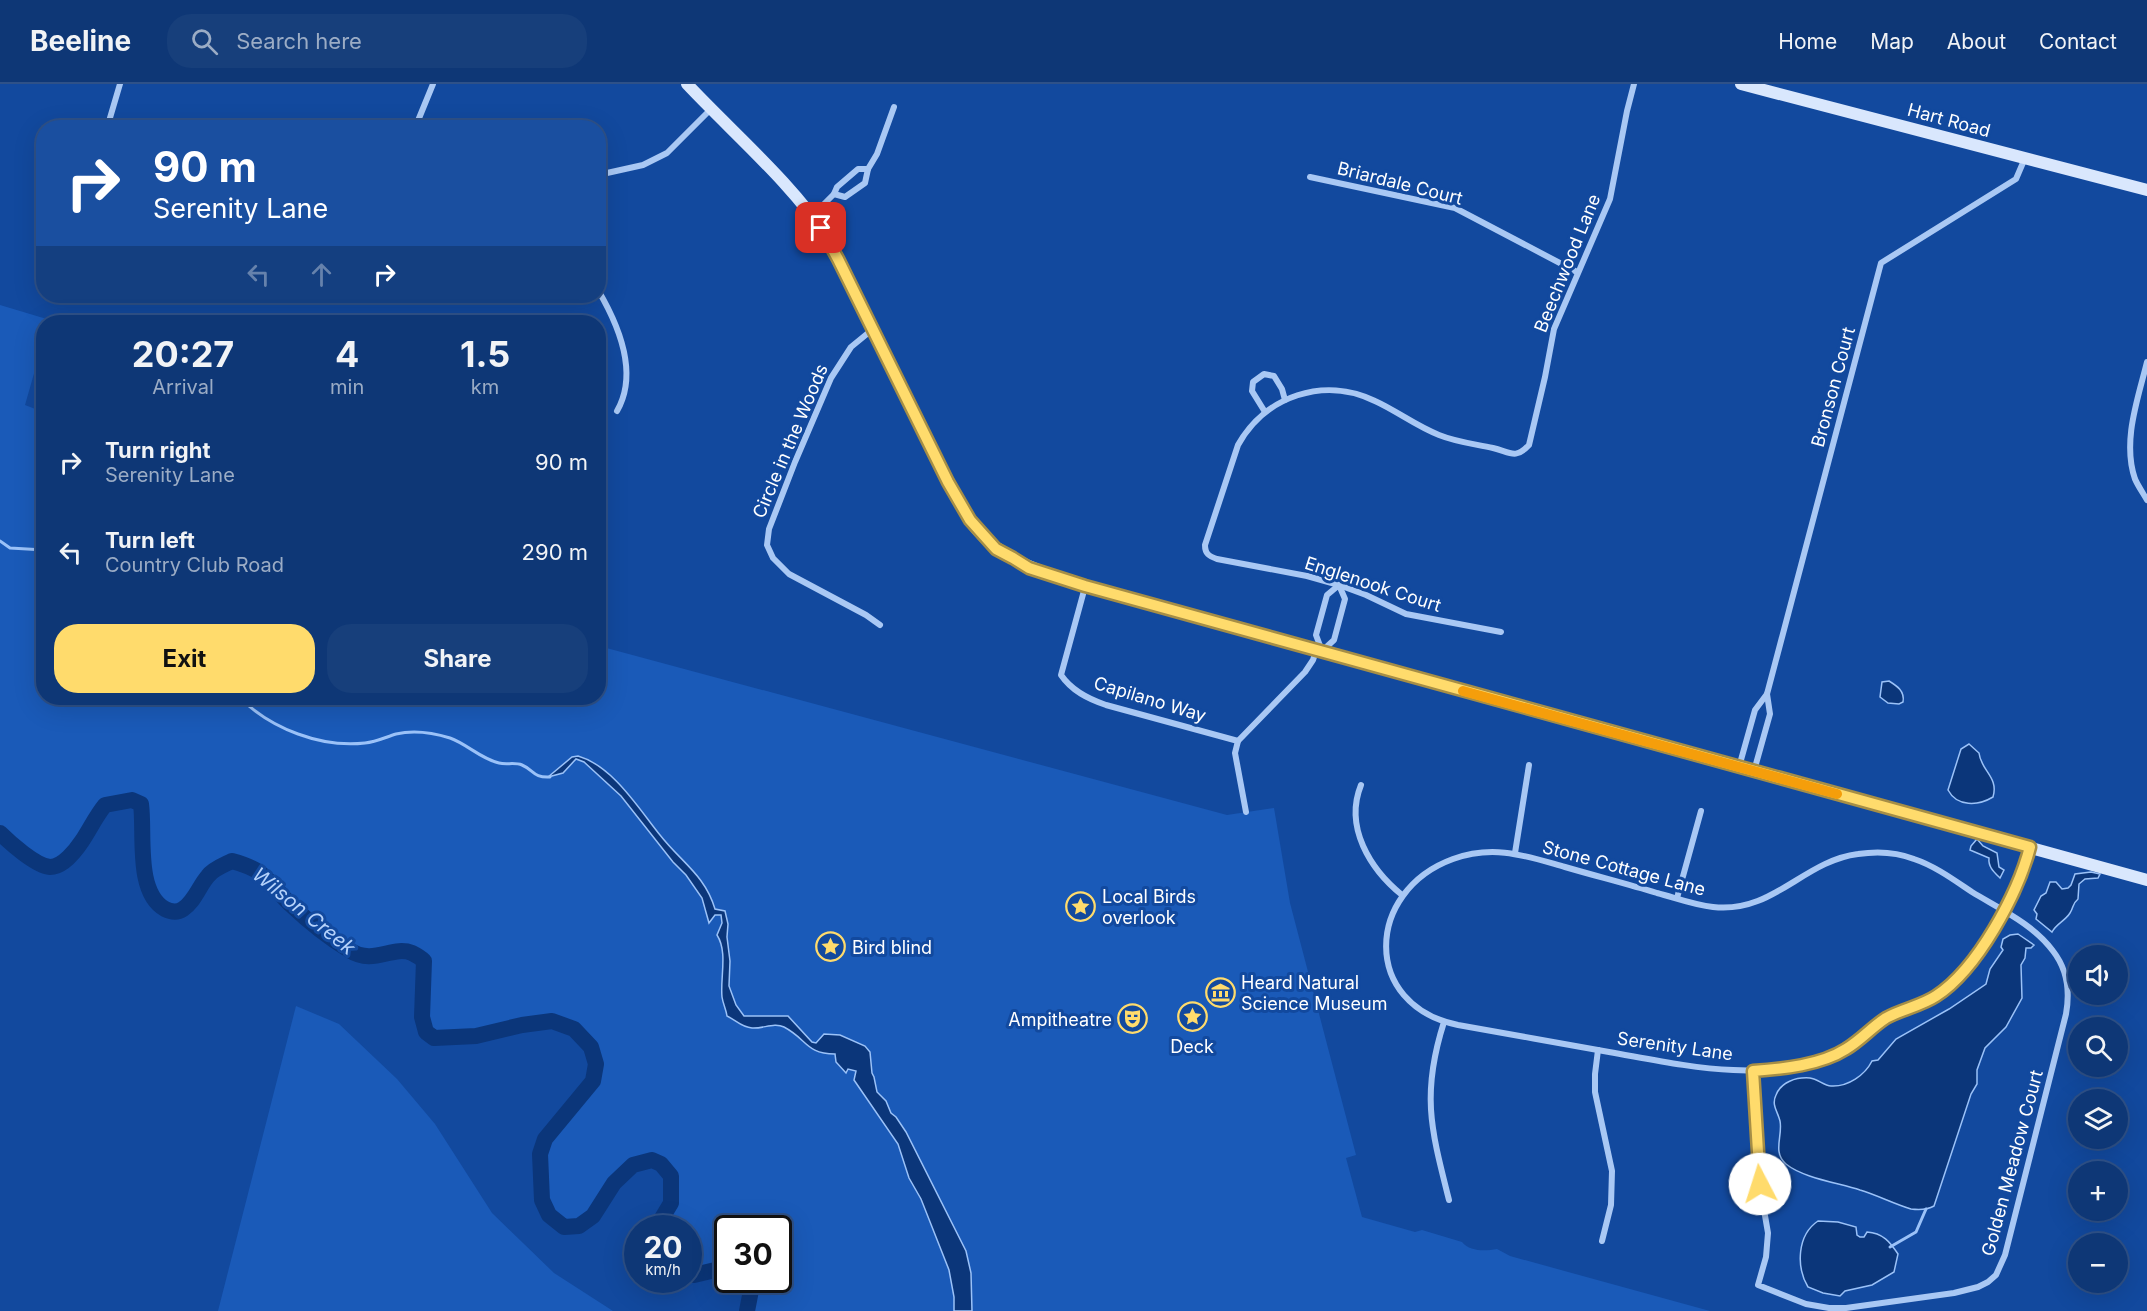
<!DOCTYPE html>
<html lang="en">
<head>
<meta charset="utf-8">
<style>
  body { margin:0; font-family:Inter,sans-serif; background:#173f7b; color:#f1f3f6; height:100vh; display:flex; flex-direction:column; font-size:22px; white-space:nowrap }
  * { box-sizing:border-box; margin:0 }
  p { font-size:20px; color:#9bacc5 }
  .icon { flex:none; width:33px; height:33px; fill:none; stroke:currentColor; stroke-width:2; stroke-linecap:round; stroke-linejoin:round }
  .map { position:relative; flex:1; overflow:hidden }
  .sheet { position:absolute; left:36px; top:231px; width:570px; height:390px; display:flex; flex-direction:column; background:#0e3776; border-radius:24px; box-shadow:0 6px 24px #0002,0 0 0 2px #2e5188 }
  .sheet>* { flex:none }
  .banner { position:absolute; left:36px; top:36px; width:570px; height:183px; border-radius:24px; box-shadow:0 6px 24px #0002,0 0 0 2px #2e5188; background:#1a4fa0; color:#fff; overflow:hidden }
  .tools { position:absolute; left:2068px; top:861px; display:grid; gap:12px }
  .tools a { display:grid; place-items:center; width:60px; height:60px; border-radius:50%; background:#0e3776; box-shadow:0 6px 24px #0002,0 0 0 2px #2e5188; font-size:30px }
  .speed { position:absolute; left:624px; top:1131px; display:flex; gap:12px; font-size:30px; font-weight:700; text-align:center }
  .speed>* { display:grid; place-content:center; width:78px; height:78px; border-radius:50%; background:#0e3776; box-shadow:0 6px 24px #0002,0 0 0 2px #2e5188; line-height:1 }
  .speed small { font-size:15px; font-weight:400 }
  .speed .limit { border:3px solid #111; border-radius:9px; background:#fff; color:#111 }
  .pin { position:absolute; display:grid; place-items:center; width:51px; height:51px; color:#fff; margin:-26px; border-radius:12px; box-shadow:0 3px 9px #0006 }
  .me { position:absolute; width:66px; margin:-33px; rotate:355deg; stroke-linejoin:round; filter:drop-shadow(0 0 4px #0008) }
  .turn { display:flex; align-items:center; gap:21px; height:126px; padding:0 18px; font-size:27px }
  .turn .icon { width:78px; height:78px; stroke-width:2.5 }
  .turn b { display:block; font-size:42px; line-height:51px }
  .lanes { display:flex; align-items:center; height:57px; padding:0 18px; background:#0003; justify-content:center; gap:30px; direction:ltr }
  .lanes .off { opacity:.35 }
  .eta { display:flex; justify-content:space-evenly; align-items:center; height:102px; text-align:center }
  .eta b { font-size:36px; font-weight:700; line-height:42px }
  .cta { display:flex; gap:12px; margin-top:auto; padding:12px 18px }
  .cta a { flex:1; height:69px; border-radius:24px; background:#ffdb6c; color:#111; font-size:24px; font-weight:700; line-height:69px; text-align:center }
  .cta a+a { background:#173f7b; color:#f1f3f6 }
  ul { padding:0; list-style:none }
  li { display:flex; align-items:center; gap:18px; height:90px; padding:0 18px }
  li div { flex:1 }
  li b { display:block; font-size:22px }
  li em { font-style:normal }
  header { display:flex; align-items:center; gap:36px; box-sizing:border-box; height:84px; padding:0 30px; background:#0e3776; border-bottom:2px solid #2e5188 }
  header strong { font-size:28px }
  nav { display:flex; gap:33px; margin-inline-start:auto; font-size:21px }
  .search { width:420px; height:54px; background:#173f7b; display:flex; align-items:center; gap:15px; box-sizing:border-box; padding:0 21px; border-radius:24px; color:#9bacc5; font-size:22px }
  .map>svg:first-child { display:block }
  .green { fill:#1a5ab8 }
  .water { fill:#0b367a; stroke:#9bc2f8; stroke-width:1.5 }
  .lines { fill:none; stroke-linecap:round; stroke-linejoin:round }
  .stream { stroke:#9bc2f8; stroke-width:3 }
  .river { stroke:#0b367a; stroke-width:16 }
  .street { stroke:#a9c8f4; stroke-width:6 }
  .secondary { stroke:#d9e7fd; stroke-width:12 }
  .route-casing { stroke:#a68e46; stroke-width:15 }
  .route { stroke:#ffdb6c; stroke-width:10 }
  .slow { stroke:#f59e0b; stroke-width:10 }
  .labels { text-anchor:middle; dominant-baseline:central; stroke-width:6; stroke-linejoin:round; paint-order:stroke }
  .street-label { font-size:18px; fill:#fff; stroke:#12499e }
  .poi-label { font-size:18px; fill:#fff; stroke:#12499e; text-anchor:start }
  .water-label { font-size:20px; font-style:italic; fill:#b5d2fb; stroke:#12499e }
</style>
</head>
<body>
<header>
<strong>Beeline</strong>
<div class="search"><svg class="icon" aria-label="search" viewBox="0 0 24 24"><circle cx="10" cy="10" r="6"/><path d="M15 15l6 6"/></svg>Search here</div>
<nav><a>Home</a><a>Map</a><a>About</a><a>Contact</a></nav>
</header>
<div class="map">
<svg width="2147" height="1227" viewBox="0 0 2147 1227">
  <rect width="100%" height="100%" fill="#12499e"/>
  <g class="green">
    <path d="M0 221 50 236 49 238H44L43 258 25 321 43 328 44 614H598L599 562 1227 731 1274 724 1290 819 1356 1071 1346 1074 1362 1133 1415 1148 1422 1146 1462 1158C1470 1168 1486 1167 1497 1165L1510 1172 1710 1227H748L753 1196H778V1144H728L727 1182 694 1190 689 1189 688 1144H661L660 1139 672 1119V1091C662 1079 656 1074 640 1078 613 1085 609 1116 590 1133 582 1140 575 1141 564 1142 544 1126 543 1122 543 1096 543 1082 539 1069 546 1056 561 1027 611 1001 592 963 590 960 586 956 583 953 543 909 465 975 427 948L423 932 425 876 411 868 397 867 365 873 352 867 291 819 266 790 249 781 231 776C224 780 212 785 207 791 196 804 191 820 175 827 169 825 162 823 158 818 139 797 145 747 142 720L132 715 103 720C64 773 64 808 0 747Z"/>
    <polygon points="296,922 339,940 397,995 435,1040 492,1129 554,1189 613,1227 218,1227"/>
  </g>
  <g class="water">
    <path d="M1889 597C1897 602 1905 607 1903 618L1899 620 1888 619 1880 613 1882 598Z"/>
    <path d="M1969 660 1979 669C1981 687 1999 693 1993 713 1978 722 1957 723 1948 706L1961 665Z"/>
    <path d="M578 672C613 682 639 725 660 751 681 778 705 791 715 825L725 827 728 840 727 853 730 877 729 902 736 921 744 932H788L812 958 816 959 824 950 840 951 865 962 870 968 872 989 874 993 877 1008 886 1017 891 1029 896 1033 906 1048 966 1167 971 1189 972 1227H954V1213L949 1186 921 1115 909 1094 898 1060 854 996 856 987 848 985 846 989 836 978 835 970C806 970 807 955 784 943 774 938 763 945 752 944 741 943 736 936 727 932 726 925 723 920 722 913 720 894 728 868 717 851L722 839 721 831H715L709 839 702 814 686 791 673 778 621 712 584 678 576 675 563 689 548 693 572 673Z"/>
    <path d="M1977 755 1983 762 1997 769 1999 783 2004 786 2000 794C1994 788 1988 783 1989 774L1970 766 1971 762Z"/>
    <path d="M2091 788 2100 790 2098 794 2085 795 2079 800 2078 815C2072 820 2074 823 2070 829 2065 837 2056 840 2052 848L2036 835 2037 830 2034 826 2041 812 2046 809 2050 798H2056L2062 805 2068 804 2071 801 2075 790Z"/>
    <path d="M2018 850 2034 861 2031 864H2026L2025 874 2021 881 2022 914 2006 943 1985 964 1977 986V1000L1971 1010 1934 1122C1927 1126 1919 1126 1911 1125 1894 1120 1877 1111 1860 1106 1839 1099 1803 1094 1786 1080 1772 1068 1783 1052 1780 1037 1778 1028 1771 1021 1776 1011 1781 998 1796 993 1810 994 1818 995 1824 1002 1831 1002 1848 1003 1865 991 1872 977L1878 976 1896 955 1949 925 1986 900 1990 885 2003 866 2001 863 2003 855 2010 851Z"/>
    <path d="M1818 1137 1838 1138 1856 1143 1857 1151 1860 1153H1864L1867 1148C1883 1149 1890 1158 1898 1170L1894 1188 1872 1201 1845 1207 1840 1212 1823 1209 1808 1203C1796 1183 1797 1151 1818 1137Z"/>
  </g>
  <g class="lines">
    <g class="stream">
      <polyline points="0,457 10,464 44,466"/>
      <path d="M240 614C272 645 321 664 365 659 376 658 386 653 396 650 413 646 434 649 450 654 467 660 481 675 499 679 506 681 515 678 522 681 534 686 533 694 550 693"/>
      <polyline points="1890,1163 1916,1148 1926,1125"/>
    </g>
    <g class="river">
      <path d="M0 749C10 759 36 782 50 783 63 783 76 766 82 757 90 745 96 732 105 721L132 716 141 720C145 749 135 808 165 825 171 828 177 829 183 825 195 817 199 802 208 792 213 785 224 781 232 777 268 787 266 796 290 820 308 837 329 854 349 866 374 882 392 861 412 869 416 871 421 874 424 877L422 933 426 948 434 954 476 952 522 941 552 937 574 945 591 963 596 980 593 997 545 1055 540 1070 542 1116 549 1131 564 1143 579 1142 593 1132 614 1099 633 1081 652 1076 661 1080 671 1092V1119L659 1139 660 1144"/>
      <polyline points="688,1190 694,1191 728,1183"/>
      <polyline points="747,1227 753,1196"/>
    </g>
    <g class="street">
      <polyline points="107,44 120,0"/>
      <polyline points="415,44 433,0"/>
      <polyline points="598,91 643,81 667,69 711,25"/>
      <polyline points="1310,93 1455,124 1577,188"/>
      <polyline points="834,110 845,113 865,99 868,85 877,70 894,23"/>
      <polyline points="813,131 834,110 837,103 858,85 868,85"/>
      <path d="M598 206C618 240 639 289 617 327"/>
      <polyline points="873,245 851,263 831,294 795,378 769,445 767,461 773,474 789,490 866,531 880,541"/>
      <path d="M2147 278C2138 315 2122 357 2135 395 2138 402 2143 409 2147 416"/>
      <polyline points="1265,328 1252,307 1253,298 1264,290 1274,292 1282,305 1285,316"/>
      <polygon points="1339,501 1345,515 1334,556 1322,567 1316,551 1327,511"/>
      <path d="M1085 503 1061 591C1072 607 1088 615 1106 621L1238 657"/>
      <path d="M1501 548 1406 530 1366 511 1339 501 1307 492 1217 475C1209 472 1205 470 1205 461L1238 361C1265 312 1324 292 1375 317 1397 327 1416 342 1439 351 1456 358 1475 360 1493 364 1510 368 1515 376 1529 361L1545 293 1554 245 1610 115 1627 27 1634 0"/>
      <polyline points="1739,683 1755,626 1767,610 1881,179 2016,95 2025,74"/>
      <polyline points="1754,687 1770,630 1767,610"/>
      <path d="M1361 701C1344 743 1370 785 1402 811"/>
      <polyline points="1246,728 1235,669 1238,657 1305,588 1313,576 1316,567"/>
      <polyline points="1515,769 1529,681"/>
      <polyline points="1677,814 1701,727"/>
      <path d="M1444 938C1421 1010 1431 1045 1449 1116"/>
      <polyline points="1598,966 1595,990 1595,1008 1612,1087 1611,1121 1602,1157"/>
      <path d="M1753 987 1758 1091 1768 1149 1766 1173 1758 1201 1806 1220 1829 1224H1846L1954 1209 1978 1203 1988 1198 1996 1191 2005 1171 2066 930C2070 908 2067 885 2053 867 2033 840 2000 825 1972 808 1954 796 1935 782 1914 775 1896 768 1877 767 1858 770 1803 777 1773 830 1713 823 1694 821 1676 814 1657 809 1627 800 1596 792 1565 783 1526 772 1494 760 1453 775 1365 807 1361 921 1458 941 1508 950 1559 959 1609 968 1683 981 1760 1000 1833 972 1857 962 1873 940 1896 929 1910 922 1925 919 1938 911 1978 884 2018 810 2030 763"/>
    </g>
    <g class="secondary">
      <path d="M687 0C736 52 790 97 830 157L948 398C955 411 962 424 969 435 997 476 1041 488 1085 502L2147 796"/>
      <polyline points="1741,0 2147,106"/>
    </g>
  </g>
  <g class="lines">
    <defs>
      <path id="route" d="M821 144 838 175 948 398 970 436 996 465 1013 474 1029 484 1085 502 2030 763C2018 809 1978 885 1936 912 1921 922 1902 925 1886 934 1872 943 1861 956 1846 965 1821 981 1783 985 1753 987L1760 1100"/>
    </defs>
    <use href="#route" class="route-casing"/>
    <use href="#route" class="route"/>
    <polyline class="slow" points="1463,607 1837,710"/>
  </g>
  <defs>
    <symbol id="sight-ring" viewBox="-11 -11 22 22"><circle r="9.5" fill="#12499e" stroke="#ffdb6c" stroke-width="1.5"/><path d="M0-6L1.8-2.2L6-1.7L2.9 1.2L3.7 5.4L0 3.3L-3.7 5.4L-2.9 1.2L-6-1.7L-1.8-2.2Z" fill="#ffdb6c"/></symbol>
    <symbol id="museum-ring" viewBox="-11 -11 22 22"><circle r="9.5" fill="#12499e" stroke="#ffdb6c" stroke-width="1.5"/><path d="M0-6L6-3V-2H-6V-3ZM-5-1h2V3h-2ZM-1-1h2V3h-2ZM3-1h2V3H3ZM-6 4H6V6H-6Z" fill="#ffdb6c"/></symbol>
    <symbol id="theatre-ring" viewBox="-11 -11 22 22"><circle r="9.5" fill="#12499e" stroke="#ffdb6c" stroke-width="1.5"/><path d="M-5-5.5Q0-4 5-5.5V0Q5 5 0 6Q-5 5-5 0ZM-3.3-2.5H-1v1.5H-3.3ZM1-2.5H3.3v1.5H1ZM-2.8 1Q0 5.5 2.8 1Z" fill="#ffdb6c"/></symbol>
  </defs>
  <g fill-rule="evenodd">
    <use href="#sight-ring" x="1064" y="806" width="33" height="33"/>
    <use href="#sight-ring" x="814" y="846" width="33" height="33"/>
    <use href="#museum-ring" x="1204" y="892" width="33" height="33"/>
    <use href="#sight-ring" x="1176" y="916" width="33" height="33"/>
    <use href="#theatre-ring" x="1116" y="918" width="33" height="33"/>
  </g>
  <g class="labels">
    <g class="street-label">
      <text transform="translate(1949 36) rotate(15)">Hart Road</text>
      <text transform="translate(1400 99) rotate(14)">Briardale Court</text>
      <text transform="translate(1567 179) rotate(-68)">Beechwood Lane</text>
      <text transform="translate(1833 303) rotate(-75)">Bronson Court</text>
      <text transform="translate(790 357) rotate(-67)">Circle in the Woods</text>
      <text transform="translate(1373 500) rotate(18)">Englenook Court</text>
      <text transform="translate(1150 615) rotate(17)">Capilano Way</text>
      <text transform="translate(1624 784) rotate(15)">Stone Cottage Lane</text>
      <text transform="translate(1675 962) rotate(8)">Serenity Lane</text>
      <text transform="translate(2012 1079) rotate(-75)">Golden Meadow Court</text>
    </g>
    <g class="poi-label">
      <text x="1102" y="812">Local Birds<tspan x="1102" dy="21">overlook</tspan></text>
      <text x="852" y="863">Bird blind</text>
      <text x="1241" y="898">Heard Natural<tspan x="1241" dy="21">Science Museum</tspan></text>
      <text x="1112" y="935" text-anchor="end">Ampitheatre</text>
      <text x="1192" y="962" text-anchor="middle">Deck</text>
    </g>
    <g class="water-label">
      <text transform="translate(304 827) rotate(39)">Wilson Creek</text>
    </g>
  </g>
</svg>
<div class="tools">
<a><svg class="icon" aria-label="sound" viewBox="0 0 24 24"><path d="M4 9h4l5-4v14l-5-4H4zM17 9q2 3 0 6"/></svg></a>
<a><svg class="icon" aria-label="search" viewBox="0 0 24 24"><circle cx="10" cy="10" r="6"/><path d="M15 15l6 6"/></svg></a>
<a><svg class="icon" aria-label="layers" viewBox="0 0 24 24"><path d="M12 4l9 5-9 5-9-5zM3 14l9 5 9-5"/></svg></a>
<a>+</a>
<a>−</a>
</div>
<div class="speed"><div>20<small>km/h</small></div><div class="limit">30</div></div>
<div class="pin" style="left:821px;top:144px;background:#d93025"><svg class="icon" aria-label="arrive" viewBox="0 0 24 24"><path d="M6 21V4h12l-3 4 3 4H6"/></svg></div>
<svg class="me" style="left:1760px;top:1100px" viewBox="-20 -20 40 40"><circle r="19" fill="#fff"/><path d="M0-13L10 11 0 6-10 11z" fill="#ffdb6c"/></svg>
<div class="banner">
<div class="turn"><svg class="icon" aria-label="right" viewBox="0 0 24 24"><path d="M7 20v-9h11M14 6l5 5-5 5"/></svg><div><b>90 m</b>Serenity Lane</div></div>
<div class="lanes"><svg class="icon off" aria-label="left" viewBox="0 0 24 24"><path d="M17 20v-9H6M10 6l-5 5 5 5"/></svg><svg class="icon off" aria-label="ahead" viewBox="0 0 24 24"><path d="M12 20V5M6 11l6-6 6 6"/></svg><svg class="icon" aria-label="right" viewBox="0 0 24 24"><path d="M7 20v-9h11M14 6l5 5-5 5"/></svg></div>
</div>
<section class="sheet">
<div class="eta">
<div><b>20:27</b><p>Arrival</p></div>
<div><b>4</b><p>min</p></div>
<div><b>1.5</b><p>km</p></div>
</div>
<ul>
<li><svg class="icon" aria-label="right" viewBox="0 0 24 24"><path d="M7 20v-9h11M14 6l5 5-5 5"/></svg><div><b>Turn right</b><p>Serenity Lane</p></div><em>90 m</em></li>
<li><svg class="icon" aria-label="left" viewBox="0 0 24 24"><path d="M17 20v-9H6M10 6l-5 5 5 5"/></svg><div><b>Turn left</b><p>Country Club Road</p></div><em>290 m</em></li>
</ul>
<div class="cta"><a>Exit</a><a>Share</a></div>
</section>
</div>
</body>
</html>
